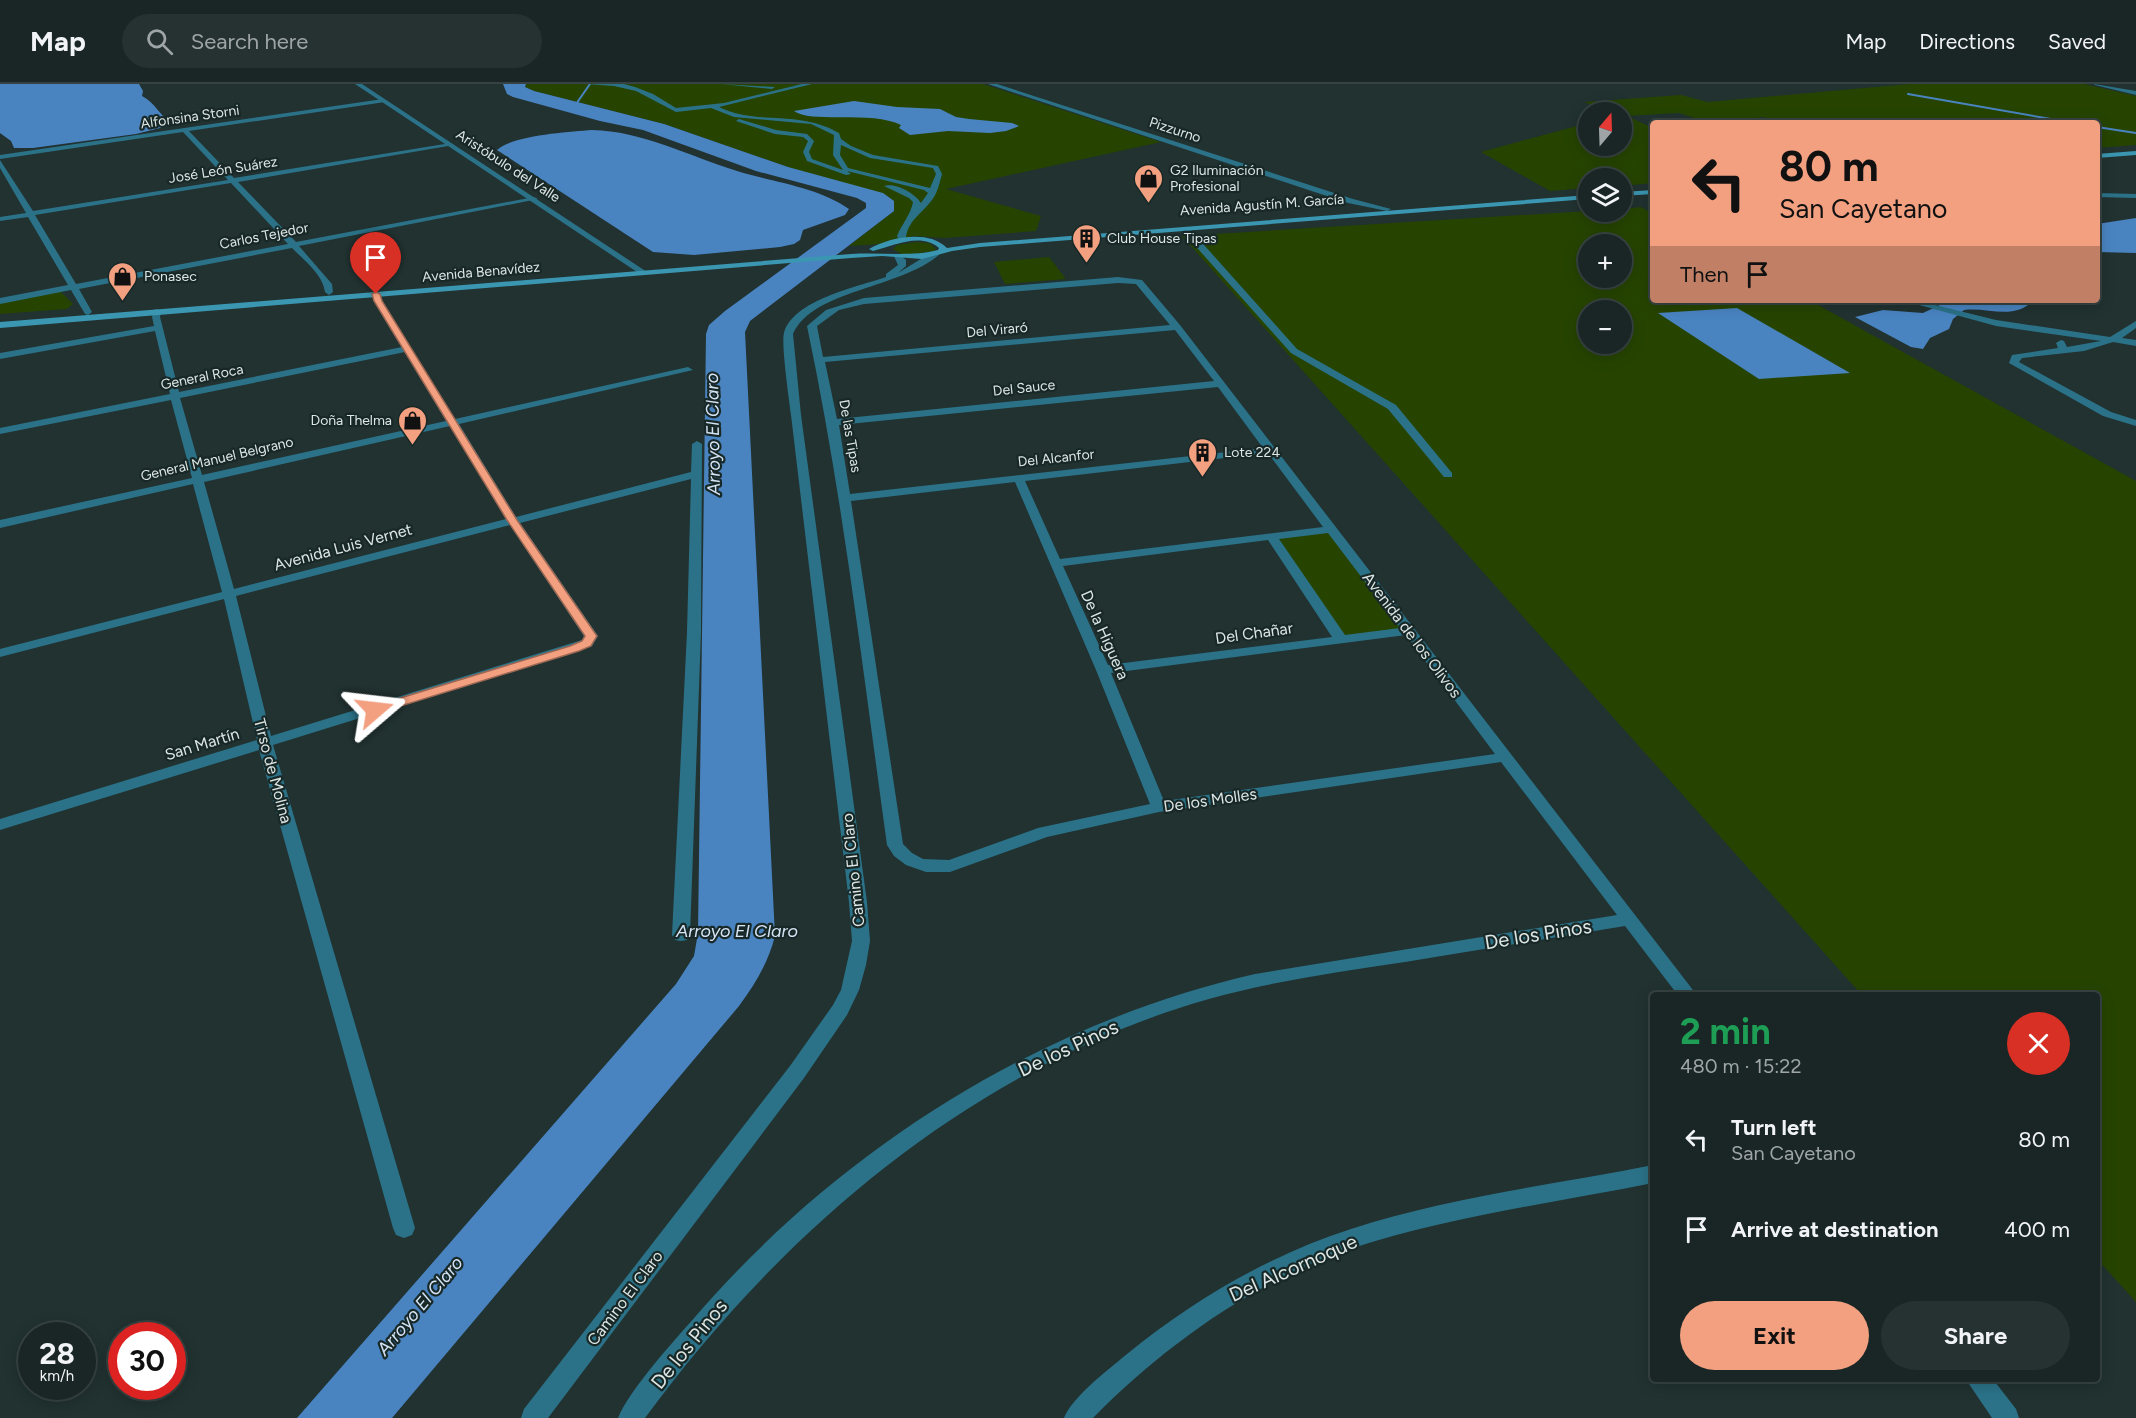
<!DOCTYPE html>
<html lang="en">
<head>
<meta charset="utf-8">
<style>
  body { margin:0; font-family:Figtree,sans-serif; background:#263232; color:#f1f3f6; height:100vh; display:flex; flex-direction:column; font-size:22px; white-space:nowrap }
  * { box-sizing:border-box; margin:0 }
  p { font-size:20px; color:#9fa5a7 }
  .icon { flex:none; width:33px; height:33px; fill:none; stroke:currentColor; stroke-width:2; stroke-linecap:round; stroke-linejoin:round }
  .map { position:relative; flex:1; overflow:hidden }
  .sheet { position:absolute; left:1650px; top:908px; width:450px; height:390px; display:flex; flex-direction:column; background:#192625; border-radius:6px; box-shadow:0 3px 15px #0003,0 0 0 2px #374342 }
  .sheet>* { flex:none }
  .banner { position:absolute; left:1650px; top:36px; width:450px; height:183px; border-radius:6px; box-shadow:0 3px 15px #0003,0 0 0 2px #374342; background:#f2a080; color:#111; overflow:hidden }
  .needle { width:39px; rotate:19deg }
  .buttons { position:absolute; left:1578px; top:18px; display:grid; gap:12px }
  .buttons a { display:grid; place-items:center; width:54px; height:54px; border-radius:50%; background:#192625; box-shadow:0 3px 15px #0003,0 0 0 2px #374342; font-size:30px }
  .speed { position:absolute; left:18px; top:1238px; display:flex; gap:12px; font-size:30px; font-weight:700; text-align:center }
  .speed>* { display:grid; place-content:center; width:78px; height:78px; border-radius:50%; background:#192625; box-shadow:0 3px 15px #0003,0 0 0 2px #374342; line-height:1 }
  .speed small { font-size:15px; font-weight:400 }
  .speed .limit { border:9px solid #d22; background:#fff; color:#111 }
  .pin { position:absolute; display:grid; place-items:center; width:51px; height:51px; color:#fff; margin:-62px -26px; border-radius:50% 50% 50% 0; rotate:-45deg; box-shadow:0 0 6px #0007 }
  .pin .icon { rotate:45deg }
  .me { position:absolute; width:66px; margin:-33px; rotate:73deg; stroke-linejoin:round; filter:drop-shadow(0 0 4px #0008) }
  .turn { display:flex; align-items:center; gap:21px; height:126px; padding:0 30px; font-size:27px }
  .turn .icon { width:78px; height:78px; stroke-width:2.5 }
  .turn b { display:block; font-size:42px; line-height:51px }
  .then { display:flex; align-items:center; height:57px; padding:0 30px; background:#0003; gap:12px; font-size:22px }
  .round { display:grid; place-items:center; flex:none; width:63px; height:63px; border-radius:32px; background:#263232 }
  .summary { display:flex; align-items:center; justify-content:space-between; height:102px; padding:0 30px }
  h1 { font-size:36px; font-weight:700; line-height:45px; color:#1e9e55 }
  .button { display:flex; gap:12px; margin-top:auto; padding:12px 30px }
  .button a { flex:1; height:69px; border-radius:36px; background:#f2a080; color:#111; font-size:24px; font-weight:700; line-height:69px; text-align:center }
  .button a+a { background:#263232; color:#f1f3f6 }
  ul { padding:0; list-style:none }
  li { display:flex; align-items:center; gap:18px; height:90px; padding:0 30px }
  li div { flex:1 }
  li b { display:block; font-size:22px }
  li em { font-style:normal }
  header { display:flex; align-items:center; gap:36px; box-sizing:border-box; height:84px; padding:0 30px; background:#192625; border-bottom:2px solid #374342 }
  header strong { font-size:28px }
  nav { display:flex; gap:33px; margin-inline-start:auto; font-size:21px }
  .search { width:420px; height:54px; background:#263232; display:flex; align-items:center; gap:15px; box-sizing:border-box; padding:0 21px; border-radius:33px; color:#9fa5a7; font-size:22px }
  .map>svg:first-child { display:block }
  .green { fill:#264400; fill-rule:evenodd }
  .water { fill:#4984c1 }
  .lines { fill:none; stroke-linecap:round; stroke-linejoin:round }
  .stream { stroke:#4984c1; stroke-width:2 }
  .minor { fill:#2b7288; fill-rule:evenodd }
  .tertiary { fill:#2b7288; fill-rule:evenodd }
  .secondary { fill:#3b96b1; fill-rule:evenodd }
  .route { fill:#f2a080; stroke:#9d6853; stroke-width:1.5 }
  .labels { text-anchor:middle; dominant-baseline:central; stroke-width:4.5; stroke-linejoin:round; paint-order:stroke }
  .far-street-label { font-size:14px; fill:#dce6e5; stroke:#182827 }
  .far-poi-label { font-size:14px; fill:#dce6e5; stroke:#182827; text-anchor:start }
  .street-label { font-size:16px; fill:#dce6e5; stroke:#182827 }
  .water-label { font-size:18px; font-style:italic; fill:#d5e5f6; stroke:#182827 }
  .near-street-label { font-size:20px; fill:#dce6e5; stroke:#182827 }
</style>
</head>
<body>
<header>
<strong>Map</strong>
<div class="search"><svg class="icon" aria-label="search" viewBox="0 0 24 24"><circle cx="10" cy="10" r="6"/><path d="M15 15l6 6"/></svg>Search here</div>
<nav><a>Map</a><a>Directions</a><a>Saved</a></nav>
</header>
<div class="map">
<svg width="2136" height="1334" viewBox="0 0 2136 1334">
  <rect width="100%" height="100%" fill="#213231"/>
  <g class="green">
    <polygon points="526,0 983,0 1161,58 946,105 1041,132 1036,147 945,154 914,152 879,160 849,162 894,127 788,83 664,40 534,7 525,3"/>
    <polygon points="1909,0 2084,0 2136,12 2136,61 2097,64 2097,39 1795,39 1762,33 1738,39 1710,39 1679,29 1627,32 1653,44 1653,99 1622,102 1622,94 1588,94 1588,104 1550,107 1481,68 1588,39 1588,62 1622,62 1622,28 1608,28 1584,18 1681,11 1708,18"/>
    <path d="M1641 123 1653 130V216H1809L2136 397V1218L2097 1175V910H1861L1182 152 1588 127 1622 128V125ZM1588 160H1622V194H1588ZM1588 226H1622V260H1588Z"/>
    <polygon points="916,158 929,159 936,165 934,167 903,171 893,165 897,161"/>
    <polygon points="1049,173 1066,195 1005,200 994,178"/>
    <polygon points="60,207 73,220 67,225 0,230 0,218"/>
    <polygon points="1332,445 1409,547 1340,554 1272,453"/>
  </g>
  <g class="water">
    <path d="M0 0H139L143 7 142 12C155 19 160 31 172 41L136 50 33 64H14L11 57 0 49Z"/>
    <path d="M503 0H526L525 3 534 7 664 40 788 83 883 109 894 117V127L750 237 745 248 775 852C768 879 756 899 739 922L392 1334H297L676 900 694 872 698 849 706 250 709 241 725 227 866 124V119L857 114 756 87 643 46 600 37 513 13 507 10Z"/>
    <path d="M854 17 897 23 940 25 956 33 969 35 1012 39 1019 42 1006 47 990 49 948 47 910 51 899 44 901 41C871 26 812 40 794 27Z"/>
    <path d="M592 46C642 47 689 72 737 87 773 98 818 103 849 125L845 131 803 146 800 156 794 160 780 163 694 171 653 168 497 66C514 51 568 48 592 46Z"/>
    <polygon points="2136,134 2136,169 2097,168 2097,140"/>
    <path d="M1942 216H2034C2013 237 1990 223 1964 226L1953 235 1949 245 1930 254 1923 265 1911 263 1855 233 1883 226 1923 229 1942 220Z"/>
    <polygon points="1737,224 1850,289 1759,295 1658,229"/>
  </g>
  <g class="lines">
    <g class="stream">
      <polyline points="1908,10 2074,39"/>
      <polyline points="574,23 590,0"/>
      <polyline points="2097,43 2136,49"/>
    </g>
    <g class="minor">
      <path d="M587 0H624L635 3 653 10 676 24 724 19 802 0H812L719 23C757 42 798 25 839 49L841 55 851 62 873 71 938 82 942 90C940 97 938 107 934 113 923 130 905 137 906 158H900L897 152C902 140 911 130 913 118L909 114 884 102C895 98 915 109 921 119L928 109 924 106 847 87 851 90 846 91 807 77 803 68 808 57 803 53 775 50 736 37 739 35 776 46 807 50 814 57 809 68 812 75 843 86 833 71 834 51 811 40 734 33 711 24 676 28 636 7 614 2ZM841 61 870 74 933 84 936 90 930 104 848 84 840 71Z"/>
      <polygon points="721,0 775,3 772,5"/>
      <polygon points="988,0 997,0 1353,115 1391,125 1387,127 1348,119"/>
      <polygon points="2094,0 2136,7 2136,11 2095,1"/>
      <path d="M383 15 385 18 189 47 234 94 451 59 454 61 238 98 296 158 534 113 538 115 299 162 332 200 333 208 329 211 325 208C323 191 304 176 292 164L79 205 92 228 88 231 85 230 71 206 0 220V214L68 201 28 133 0 137V133L26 129 0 84V76L33 127 228 96 183 48 0 75V71ZM231 99 288 160 76 200 35 131Z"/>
      <polygon points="2097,109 2136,110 2136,114 2097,113"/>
      <polygon points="1182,143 1188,143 1297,265 1396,321 1452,389 1452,393 1444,393 1388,325 1291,269 1182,147"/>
      <path d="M1118 193 1142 196 1180 241 1696 910H1677L1625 842C1552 854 1479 866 1405 878 1339 888 1273 897 1209 915 977 981 785 1143 645 1334H618C630 1305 673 1258 695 1233 840 1065 1038 940 1255 890L1617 831 1501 678 1159 728 1047 753 950 788H926L906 781 894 772 887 761C863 588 843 413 807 242L826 226 864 214ZM1118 199 1136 200 1170 241 823 273 817 242 839 226 864 220ZM1175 246 1214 297 837 335 825 278ZM1218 303 1263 364 850 410 839 341ZM1268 369 1323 443 1060 475 1025 397ZM1015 398 1096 586 1150 720 1038 744 949 776 923 775 912 769 903 760 851 417ZM1328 449 1400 544 1345 551 1279 455ZM1268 456 1332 553 1108 581 1063 482ZM1406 551 1495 670 1164 717 1111 589Z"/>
      <path d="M376 207 380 210 382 217 455 335 688 283 693 286 459 340 516 433 691 388 692 360 697 357 702 360 701 548 690 851 687 856 681 857 675 856 672 851 687 548 691 395 520 439 598 552 592 562 273 661 415 1144 412 1151 404 1154 396 1151 393 1144 259 666 0 746V735L257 656 224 515 0 573V565L222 508 193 400 0 444V436L192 394 171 316 0 350V344L170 310 155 247 0 275V269L154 242 152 233 154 226 157 225 161 228 160 233 179 308 402 263 374 217 372 210ZM405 268 446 337 202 391 180 314ZM450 342 506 435 234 505 204 398ZM510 441 584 552 582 556 271 652 236 512Z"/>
      <polygon points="1901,216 1915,216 1996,236 2110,253 2136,237 2136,244 2122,254 2136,256 2136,262 2113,258 2084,267 2022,274 2019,278 2111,328 2136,336 2136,342 2103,332 2009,279 2012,271 2058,264 2056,259 2061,256 2064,257 2067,263 2101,257 1996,242"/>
      <path d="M1653 1081V1099C1553 1119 1446 1133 1350 1165 1253 1198 1164 1262 1093 1334H1064C1073 1312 1108 1286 1127 1270 1193 1216 1270 1171 1351 1145 1449 1113 1553 1101 1653 1081Z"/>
      <polygon points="1965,1294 1992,1294 2016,1325 2019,1334 1992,1334"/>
    </g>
    <g class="tertiary">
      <polygon points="355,0 362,0 647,188 640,190"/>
      <path d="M934 167 941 169C902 205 813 205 793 250L801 331 867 818 870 857 866 881 859 906 847 931 804 994 548 1334H521L524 1325 790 982 833 921 841 906 852 857 849 818 791 331C789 315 781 260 784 249 793 216 857 203 886 193V190L898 181 893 170H899L906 176V182L898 189Z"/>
    </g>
    <g class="secondary">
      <polygon points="2136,67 2136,71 2097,74 2097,70"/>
      <polygon points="1653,106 1653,110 1622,112 1622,108"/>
      <path d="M1588 111V115L980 163 952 167 922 175 882 172 851 174 0 244V238L851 170C879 168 912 173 938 166L939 164C921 148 893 162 873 167L869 165C889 153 929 145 947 164L980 159Z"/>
    </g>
  </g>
  <polygon class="route" points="376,208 380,210 382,217 517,436 597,552 591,562 579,567 375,630 369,626 371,623 570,562 582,557 585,552 507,436 374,217 372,210"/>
  <defs>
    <symbol id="shop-pin" viewBox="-11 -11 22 30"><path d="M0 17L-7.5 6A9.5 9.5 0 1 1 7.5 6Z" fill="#f2a080" stroke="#182827"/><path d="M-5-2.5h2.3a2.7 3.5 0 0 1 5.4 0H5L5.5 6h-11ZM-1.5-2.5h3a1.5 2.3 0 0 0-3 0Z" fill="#111"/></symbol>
    <symbol id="building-pin" viewBox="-11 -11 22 30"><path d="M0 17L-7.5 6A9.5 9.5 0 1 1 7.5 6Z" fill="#f2a080" stroke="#182827"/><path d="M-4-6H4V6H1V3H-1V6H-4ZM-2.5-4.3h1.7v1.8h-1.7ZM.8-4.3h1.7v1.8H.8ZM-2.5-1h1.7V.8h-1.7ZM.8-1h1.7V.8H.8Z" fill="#111"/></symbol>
  </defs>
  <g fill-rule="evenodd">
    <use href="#shop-pin" x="1132" y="78" width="33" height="45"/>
    <use href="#building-pin" x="1070" y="138" width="33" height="45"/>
    <use href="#shop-pin" x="106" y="176" width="33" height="45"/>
    <use href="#shop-pin" x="396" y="320" width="33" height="45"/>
    <use href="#building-pin" x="1186" y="352" width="33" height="45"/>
  </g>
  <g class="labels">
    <g class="far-street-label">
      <text transform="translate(190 33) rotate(-8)">Alfonsina Storni</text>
      <text transform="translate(1175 46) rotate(18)">Pizzurno</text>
      <text transform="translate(508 82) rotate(33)">Aristóbulo del Valle</text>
      <text transform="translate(223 86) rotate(-9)">José León Suárez</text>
      <text transform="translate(1262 121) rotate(-4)">Avenida Agustín M. García</text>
      <text transform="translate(264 152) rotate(-11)">Carlos Tejedor</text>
      <text transform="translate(481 188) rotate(-5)">Avenida Benavídez</text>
      <text transform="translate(997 246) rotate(-5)">Del Viraró</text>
      <text transform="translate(202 293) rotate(-11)">General Roca</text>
      <text transform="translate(1024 304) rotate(-6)">Del Sauce</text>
      <text transform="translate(850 352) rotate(80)">De las Tipas</text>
      <text transform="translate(1056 374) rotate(-6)">Del Alcanfor</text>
      <text transform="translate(217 375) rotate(-13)">General Manuel Belgrano</text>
    </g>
    <g class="far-poi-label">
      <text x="1170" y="86">G2 Iluminación<tspan x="1170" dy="16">Profesional</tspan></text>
      <text x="1107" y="154">Club House Tipas</text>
      <text x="144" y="192">Ponasec</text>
      <text x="392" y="336" text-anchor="end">Doña Thelma</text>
      <text x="1224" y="368">Lote 224</text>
    </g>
    <g class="street-label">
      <text transform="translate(343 463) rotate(-15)">Avenida Luis Vernet</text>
      <text transform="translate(1254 549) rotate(-8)">Del Chañar</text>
      <text transform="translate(1105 551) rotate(66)">De la Higuera</text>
      <text transform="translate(1412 551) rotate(53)">Avenida de los Olivos</text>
      <text transform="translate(202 660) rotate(-17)">San Martín</text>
      <text transform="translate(273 687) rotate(75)">Tirso de Molina</text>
      <text transform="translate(1210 716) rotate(-8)">De los Molles</text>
      <text transform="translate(853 786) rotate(-96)">Camino El Claro</text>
      <text transform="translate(625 1214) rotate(-53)">Camino El Claro</text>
    </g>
    <g class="water-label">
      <text transform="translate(713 350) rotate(-91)">Arroyo El Claro</text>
      <text x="737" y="847">Arroyo El Claro</text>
      <text transform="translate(420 1222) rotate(-50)">Arroyo El Claro</text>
    </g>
    <g class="near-street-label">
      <text transform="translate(1538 850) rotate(-9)">De los Pinos</text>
      <text transform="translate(1068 964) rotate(-25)">De los Pinos</text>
      <text transform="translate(1293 1184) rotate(-24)">Del Alcornoque</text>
      <text transform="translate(689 1260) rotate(-51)">De los Pinos</text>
    </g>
  </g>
</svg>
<div class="buttons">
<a><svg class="needle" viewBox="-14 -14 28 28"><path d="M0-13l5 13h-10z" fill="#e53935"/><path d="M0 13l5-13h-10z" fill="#9fa5a7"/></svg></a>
<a><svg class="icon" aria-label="layers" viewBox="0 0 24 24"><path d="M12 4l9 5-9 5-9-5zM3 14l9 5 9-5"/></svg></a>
<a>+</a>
<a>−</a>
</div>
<div class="speed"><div>28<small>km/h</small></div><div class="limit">30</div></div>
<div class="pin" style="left:376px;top:210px;background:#d93025"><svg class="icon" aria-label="arrive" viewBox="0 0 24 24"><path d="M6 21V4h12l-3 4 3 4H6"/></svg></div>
<svg class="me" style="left:375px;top:626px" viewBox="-20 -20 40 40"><path d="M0-17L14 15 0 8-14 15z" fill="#f2a080" stroke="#fff" stroke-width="4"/></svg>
<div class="banner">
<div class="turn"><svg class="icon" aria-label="left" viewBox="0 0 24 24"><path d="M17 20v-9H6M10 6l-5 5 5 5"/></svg><div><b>80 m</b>San Cayetano</div></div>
<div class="then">Then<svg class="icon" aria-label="arrive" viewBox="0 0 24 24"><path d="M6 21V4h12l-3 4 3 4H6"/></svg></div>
</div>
<section class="sheet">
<div class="summary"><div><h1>2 min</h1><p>480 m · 15:22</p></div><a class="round" style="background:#d93025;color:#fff"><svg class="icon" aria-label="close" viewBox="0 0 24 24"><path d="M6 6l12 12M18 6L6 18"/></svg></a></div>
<ul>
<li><svg class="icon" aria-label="left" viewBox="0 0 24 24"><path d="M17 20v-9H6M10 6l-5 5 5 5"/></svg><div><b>Turn left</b><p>San Cayetano</p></div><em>80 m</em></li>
<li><svg class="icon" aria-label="arrive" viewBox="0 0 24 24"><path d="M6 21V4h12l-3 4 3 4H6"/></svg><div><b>Arrive at destination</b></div><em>400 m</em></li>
</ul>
<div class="button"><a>Exit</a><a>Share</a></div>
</section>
</div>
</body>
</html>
